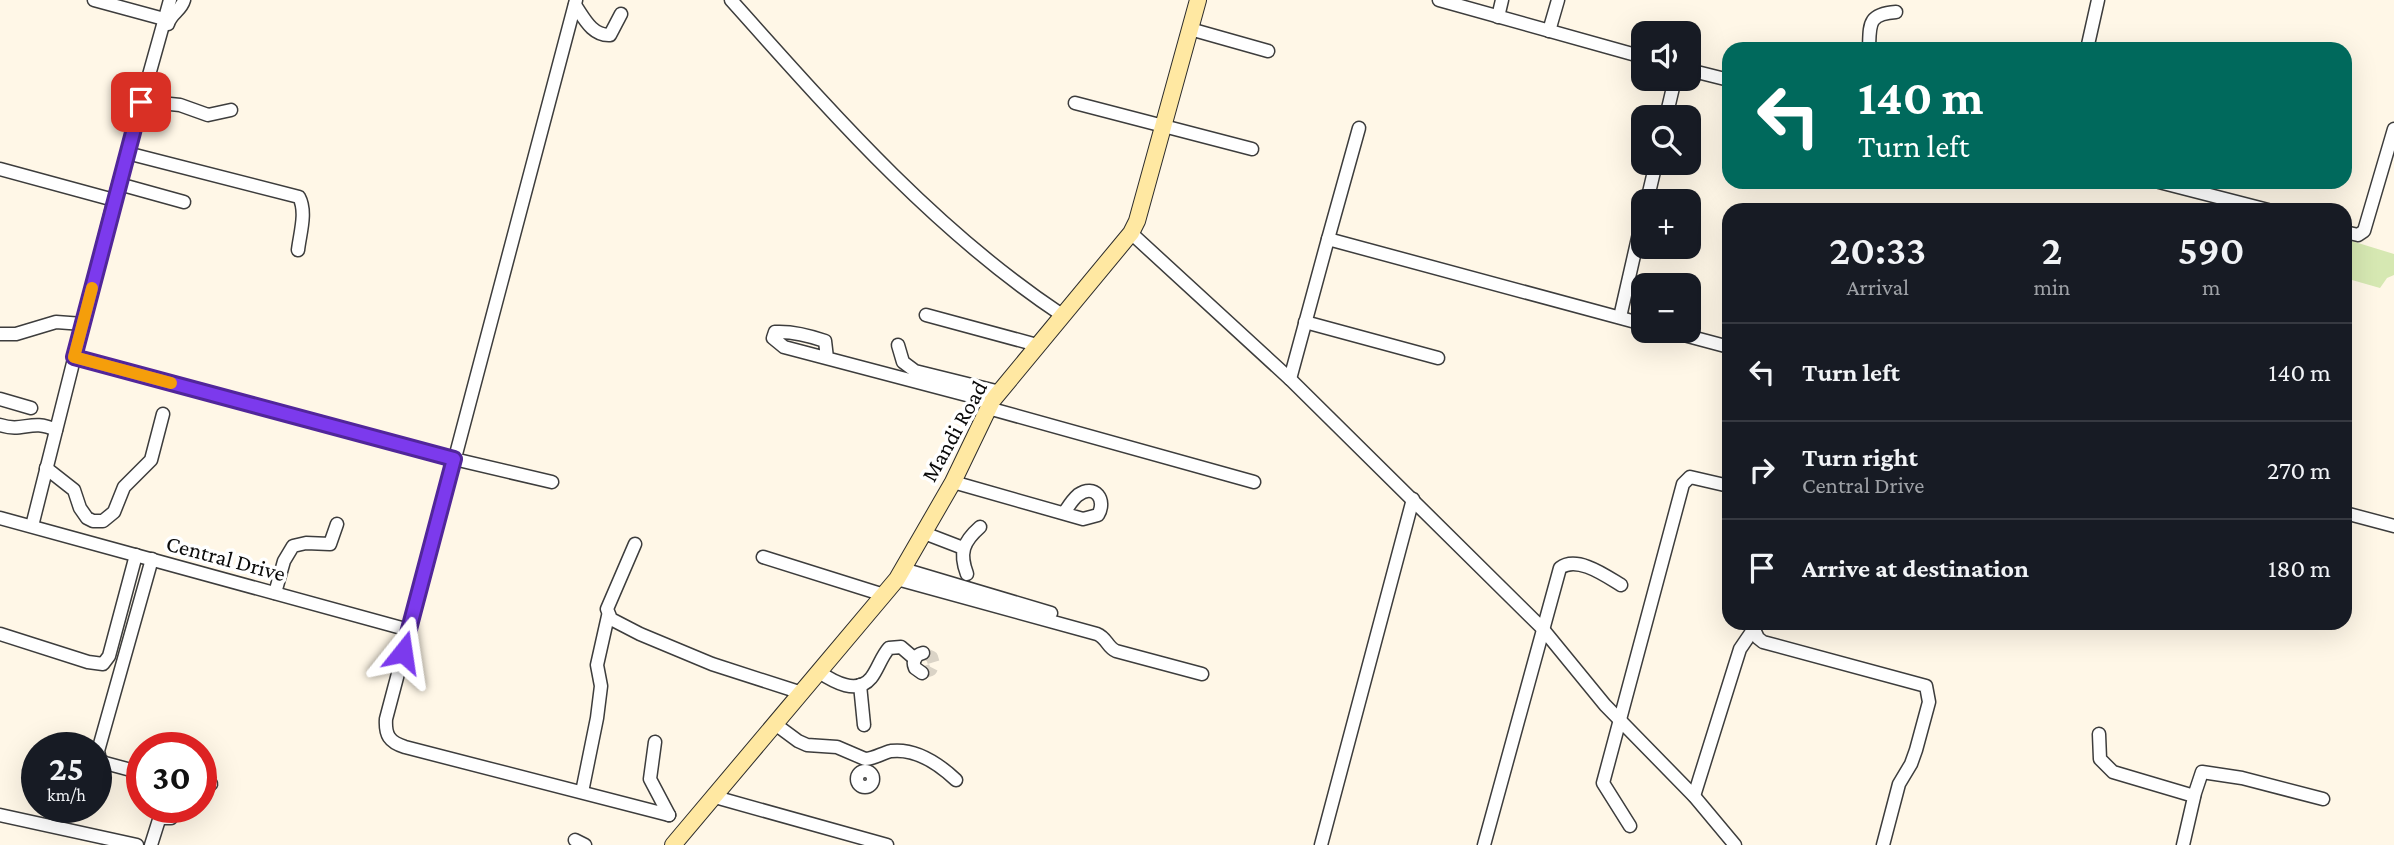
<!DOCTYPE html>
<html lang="en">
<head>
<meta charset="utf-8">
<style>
  body { margin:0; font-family:"Crimson Pro",serif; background:#242831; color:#f1f3f6; height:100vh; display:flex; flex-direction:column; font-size:26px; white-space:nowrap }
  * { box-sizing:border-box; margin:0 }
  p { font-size:23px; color:#9ea1a6 }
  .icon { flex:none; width:38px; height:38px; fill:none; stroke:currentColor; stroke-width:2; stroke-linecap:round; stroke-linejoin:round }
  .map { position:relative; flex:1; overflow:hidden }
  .details { position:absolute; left:1722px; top:203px; width:630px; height:427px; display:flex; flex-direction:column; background:#171b24; border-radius:21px; box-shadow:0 7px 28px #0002 }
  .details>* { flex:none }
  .hud { position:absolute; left:1722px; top:42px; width:630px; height:147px; border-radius:21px; box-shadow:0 7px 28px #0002; background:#00695c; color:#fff; overflow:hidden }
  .controls { position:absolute; left:1631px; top:21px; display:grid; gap:14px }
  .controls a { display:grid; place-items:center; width:70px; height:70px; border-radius:14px; background:#171b24; box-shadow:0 7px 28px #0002; font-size:35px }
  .speed { position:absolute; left:21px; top:732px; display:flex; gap:14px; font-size:35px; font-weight:700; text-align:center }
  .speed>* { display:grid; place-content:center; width:91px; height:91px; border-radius:50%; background:#171b24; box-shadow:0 7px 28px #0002; line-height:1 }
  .speed small { font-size:18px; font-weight:400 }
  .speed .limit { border:10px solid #d22; background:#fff; color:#111 }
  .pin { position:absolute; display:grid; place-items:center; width:60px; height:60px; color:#fff; margin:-30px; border-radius:14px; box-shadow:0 4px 10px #0006 }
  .me { position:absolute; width:77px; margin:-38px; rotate:15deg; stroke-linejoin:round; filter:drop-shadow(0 0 5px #0008) }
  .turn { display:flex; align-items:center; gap:24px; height:147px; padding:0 21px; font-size:32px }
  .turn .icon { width:91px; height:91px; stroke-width:2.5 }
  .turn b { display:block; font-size:49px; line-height:60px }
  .eta { display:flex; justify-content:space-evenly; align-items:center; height:119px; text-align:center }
  .eta b { font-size:42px; font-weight:600; line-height:49px }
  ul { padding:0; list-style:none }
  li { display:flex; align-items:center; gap:21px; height:98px; padding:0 21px; border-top:2px solid #363941 }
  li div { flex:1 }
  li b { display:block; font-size:26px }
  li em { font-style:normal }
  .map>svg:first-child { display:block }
  .green { fill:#d6e8b2 }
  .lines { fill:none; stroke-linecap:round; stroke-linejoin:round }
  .street-tunnel { stroke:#dad3c6; stroke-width:12; stroke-dasharray:12 6; stroke-linecap:butt }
  .street-casing { stroke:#3d3d3d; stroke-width:15 }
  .secondary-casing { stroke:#2c2c2c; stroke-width:18 }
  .street { stroke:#fff; stroke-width:12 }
  .secondary { stroke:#ffe8a2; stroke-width:16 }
  .route-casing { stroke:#51269a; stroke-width:18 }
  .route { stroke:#7c3aed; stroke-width:12 }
  .slow { stroke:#f59e0b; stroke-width:12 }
  .labels { text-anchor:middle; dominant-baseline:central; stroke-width:7; stroke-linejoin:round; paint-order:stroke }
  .street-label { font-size:23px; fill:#0a0a0a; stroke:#fff }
</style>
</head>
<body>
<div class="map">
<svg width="2394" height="845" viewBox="0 0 2394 845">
  <rect width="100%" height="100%" fill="#fff7e7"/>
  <polygon class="green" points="2345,239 2394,254 2394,275 2387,278 2380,288 2345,278"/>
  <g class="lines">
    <polyline class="street-tunnel" points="922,673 931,670 934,664 932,657 923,653"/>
    <defs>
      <g id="street">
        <polyline points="94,0 164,19"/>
        <path d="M576 0 386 719C385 735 389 742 405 747L669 815"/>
        <path d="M731 0C832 113 934 230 1062 315"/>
        <polyline points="1439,0 1643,57"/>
        <path d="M575 5C584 18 592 36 610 35L621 14"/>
        <polyline points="1498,17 1502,0"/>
        <path d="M168 24C171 13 181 11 184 0"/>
        <polyline points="1190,29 1268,51"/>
        <polyline points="1549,31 1558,0"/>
        <path d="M1869 49C1870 25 1867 14 1896 12"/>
        <polyline points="2087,49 2098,0"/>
        <polyline points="1689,70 1729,80"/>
        <polyline points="141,101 180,105 208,115 231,110"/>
        <polyline points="1075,103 1252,149"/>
        <polyline points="1666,117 1675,79"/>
        <path d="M127 153 299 197C307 212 300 233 298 250"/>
        <polyline points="0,169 114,200"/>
        <polyline points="2159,182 2268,210"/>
        <polyline points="119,184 184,202"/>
        <polyline points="1647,201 1656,163"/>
        <polyline points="2345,232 2358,235 2364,231 2394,129"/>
        <polyline points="1131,233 1290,379 1542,628 1605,705 1694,796 1735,845"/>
        <polyline points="1328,239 1359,128"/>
        <polyline points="926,315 1037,345"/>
        <polyline points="1620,317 1643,216"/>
        <polyline points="1305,322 1438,358"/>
        <polyline points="1669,331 1729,347"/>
        <polyline points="0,334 16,334 56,322 83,324"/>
        <polyline points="898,345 903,362 915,371 1000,392"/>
        <polyline points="74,357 454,459 552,482"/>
        <path d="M827 358 825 341C808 335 793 331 775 332L773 338 784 347 974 397 992 401"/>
        <polyline points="1290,379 1328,239 1643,324"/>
        <polyline points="0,399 31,408"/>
        <polyline points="988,408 1254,482"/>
        <path d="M0 425C24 433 31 418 56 430"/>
        <polyline points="46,468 74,490 80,508 87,518 93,521 103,521 114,512 124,487 151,460 163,414"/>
        <path d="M953 482 1083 519 1098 515C1107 500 1095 483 1078 495 1072 500 1068 507 1064 513"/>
        <polyline points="2345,513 2394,526"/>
        <polyline points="0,518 409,630"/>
        <polyline points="32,526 114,200 170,0"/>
        <polyline points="924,533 963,548"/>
        <polyline points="635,544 607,609 611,619 640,634 712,664 802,693"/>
        <polyline points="763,557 884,595"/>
        <polyline points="903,569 1051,613"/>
        <path d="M967 574C959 553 963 542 980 527"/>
        <path d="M897 579 1097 634C1107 638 1107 647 1116 651L1202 674"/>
        <polyline points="275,593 284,561 293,546 306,543 330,544 337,524"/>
        <polyline points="1751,623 1758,638 1763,642 1926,686 1929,702 1916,750 1911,764 1899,784 1883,845"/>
        <polyline points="0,634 88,662 103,664 109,656 136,555"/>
        <path d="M819 672C834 682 857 695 871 678 878 669 881 657 889 648L901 647 915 659"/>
        <path d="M922 673 915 668C912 661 915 655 923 653"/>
        <polyline points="860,685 864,725"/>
        <path d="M775 724 798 741 807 745 837 747 865 759C874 759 882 753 891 751 916 748 939 764 956 780"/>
        <polyline points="2099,734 2100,759 2113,772 2194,796"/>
        <polyline points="655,742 650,779 669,815"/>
        <circle cx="865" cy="779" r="8"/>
        <polyline points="142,773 105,763 100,760 98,751 152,559"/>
        <polyline points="201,782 211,784"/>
        <polyline points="582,792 597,718 601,686 597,665 608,616"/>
        <polyline points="1694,796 1734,668 1740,649 1753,630"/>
        <polyline points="715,797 887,845"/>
        <polyline points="0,815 137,845"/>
        <polyline points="160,818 171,818 177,807"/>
        <polyline points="1630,826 1603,783 1683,484 1690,477 1729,486"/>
        <polyline points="575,840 585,845"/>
        <polyline points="151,845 163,807"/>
        <polyline points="1321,845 1413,499"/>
        <path d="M1484 845 1560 568C1577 555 1606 576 1621 585"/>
        <polyline points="2183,845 2195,793 2202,772 2242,778 2323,799"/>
      </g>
      <polyline id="secondary" points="673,845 897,579 953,482 992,401 1131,233 1137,221 1198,0"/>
    </defs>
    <use href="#street" class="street-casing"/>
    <use href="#secondary" class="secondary-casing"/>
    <use href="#street" class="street"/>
    <use href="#secondary" class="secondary"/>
  </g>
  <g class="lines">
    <defs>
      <polyline id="route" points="141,102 74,357 454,459 403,652"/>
    </defs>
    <use href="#route" class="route-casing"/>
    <use href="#route" class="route"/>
    <polyline class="slow" points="92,288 74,357 171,383"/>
  </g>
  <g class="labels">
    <g class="street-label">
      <text transform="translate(954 431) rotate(-61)">Mandi Road</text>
      <text transform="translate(226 558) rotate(15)">Central Drive</text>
    </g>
  </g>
</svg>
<div class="controls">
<a><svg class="icon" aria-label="sound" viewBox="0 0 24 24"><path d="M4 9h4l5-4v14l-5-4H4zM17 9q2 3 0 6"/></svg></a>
<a><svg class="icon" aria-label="search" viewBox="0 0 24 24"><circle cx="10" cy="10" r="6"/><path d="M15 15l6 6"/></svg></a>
<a>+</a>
<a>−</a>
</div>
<div class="speed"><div>25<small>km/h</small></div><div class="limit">30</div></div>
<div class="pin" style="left:141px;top:102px;background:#d93025"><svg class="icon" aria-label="arrive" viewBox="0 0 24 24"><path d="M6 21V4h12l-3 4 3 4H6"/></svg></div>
<svg class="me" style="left:403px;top:652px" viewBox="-20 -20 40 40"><path d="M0-17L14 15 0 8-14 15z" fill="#7c3aed" stroke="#fff" stroke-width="4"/></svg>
<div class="hud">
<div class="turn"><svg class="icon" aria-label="left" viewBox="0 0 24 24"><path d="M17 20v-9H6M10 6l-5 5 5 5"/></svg><div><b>140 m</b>Turn left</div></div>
</div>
<section class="details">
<div class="eta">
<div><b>20:33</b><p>Arrival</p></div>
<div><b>2</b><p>min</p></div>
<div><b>590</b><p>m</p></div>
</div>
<ul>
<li><svg class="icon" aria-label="left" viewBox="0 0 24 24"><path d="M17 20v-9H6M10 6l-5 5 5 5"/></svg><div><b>Turn left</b></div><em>140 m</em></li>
<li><svg class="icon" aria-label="right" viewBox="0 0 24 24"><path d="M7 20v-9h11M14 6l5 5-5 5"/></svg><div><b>Turn right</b><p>Central Drive</p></div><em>270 m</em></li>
<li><svg class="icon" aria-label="arrive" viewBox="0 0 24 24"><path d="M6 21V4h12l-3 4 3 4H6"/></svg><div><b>Arrive at destination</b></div><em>180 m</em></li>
</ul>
</section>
</div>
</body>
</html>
